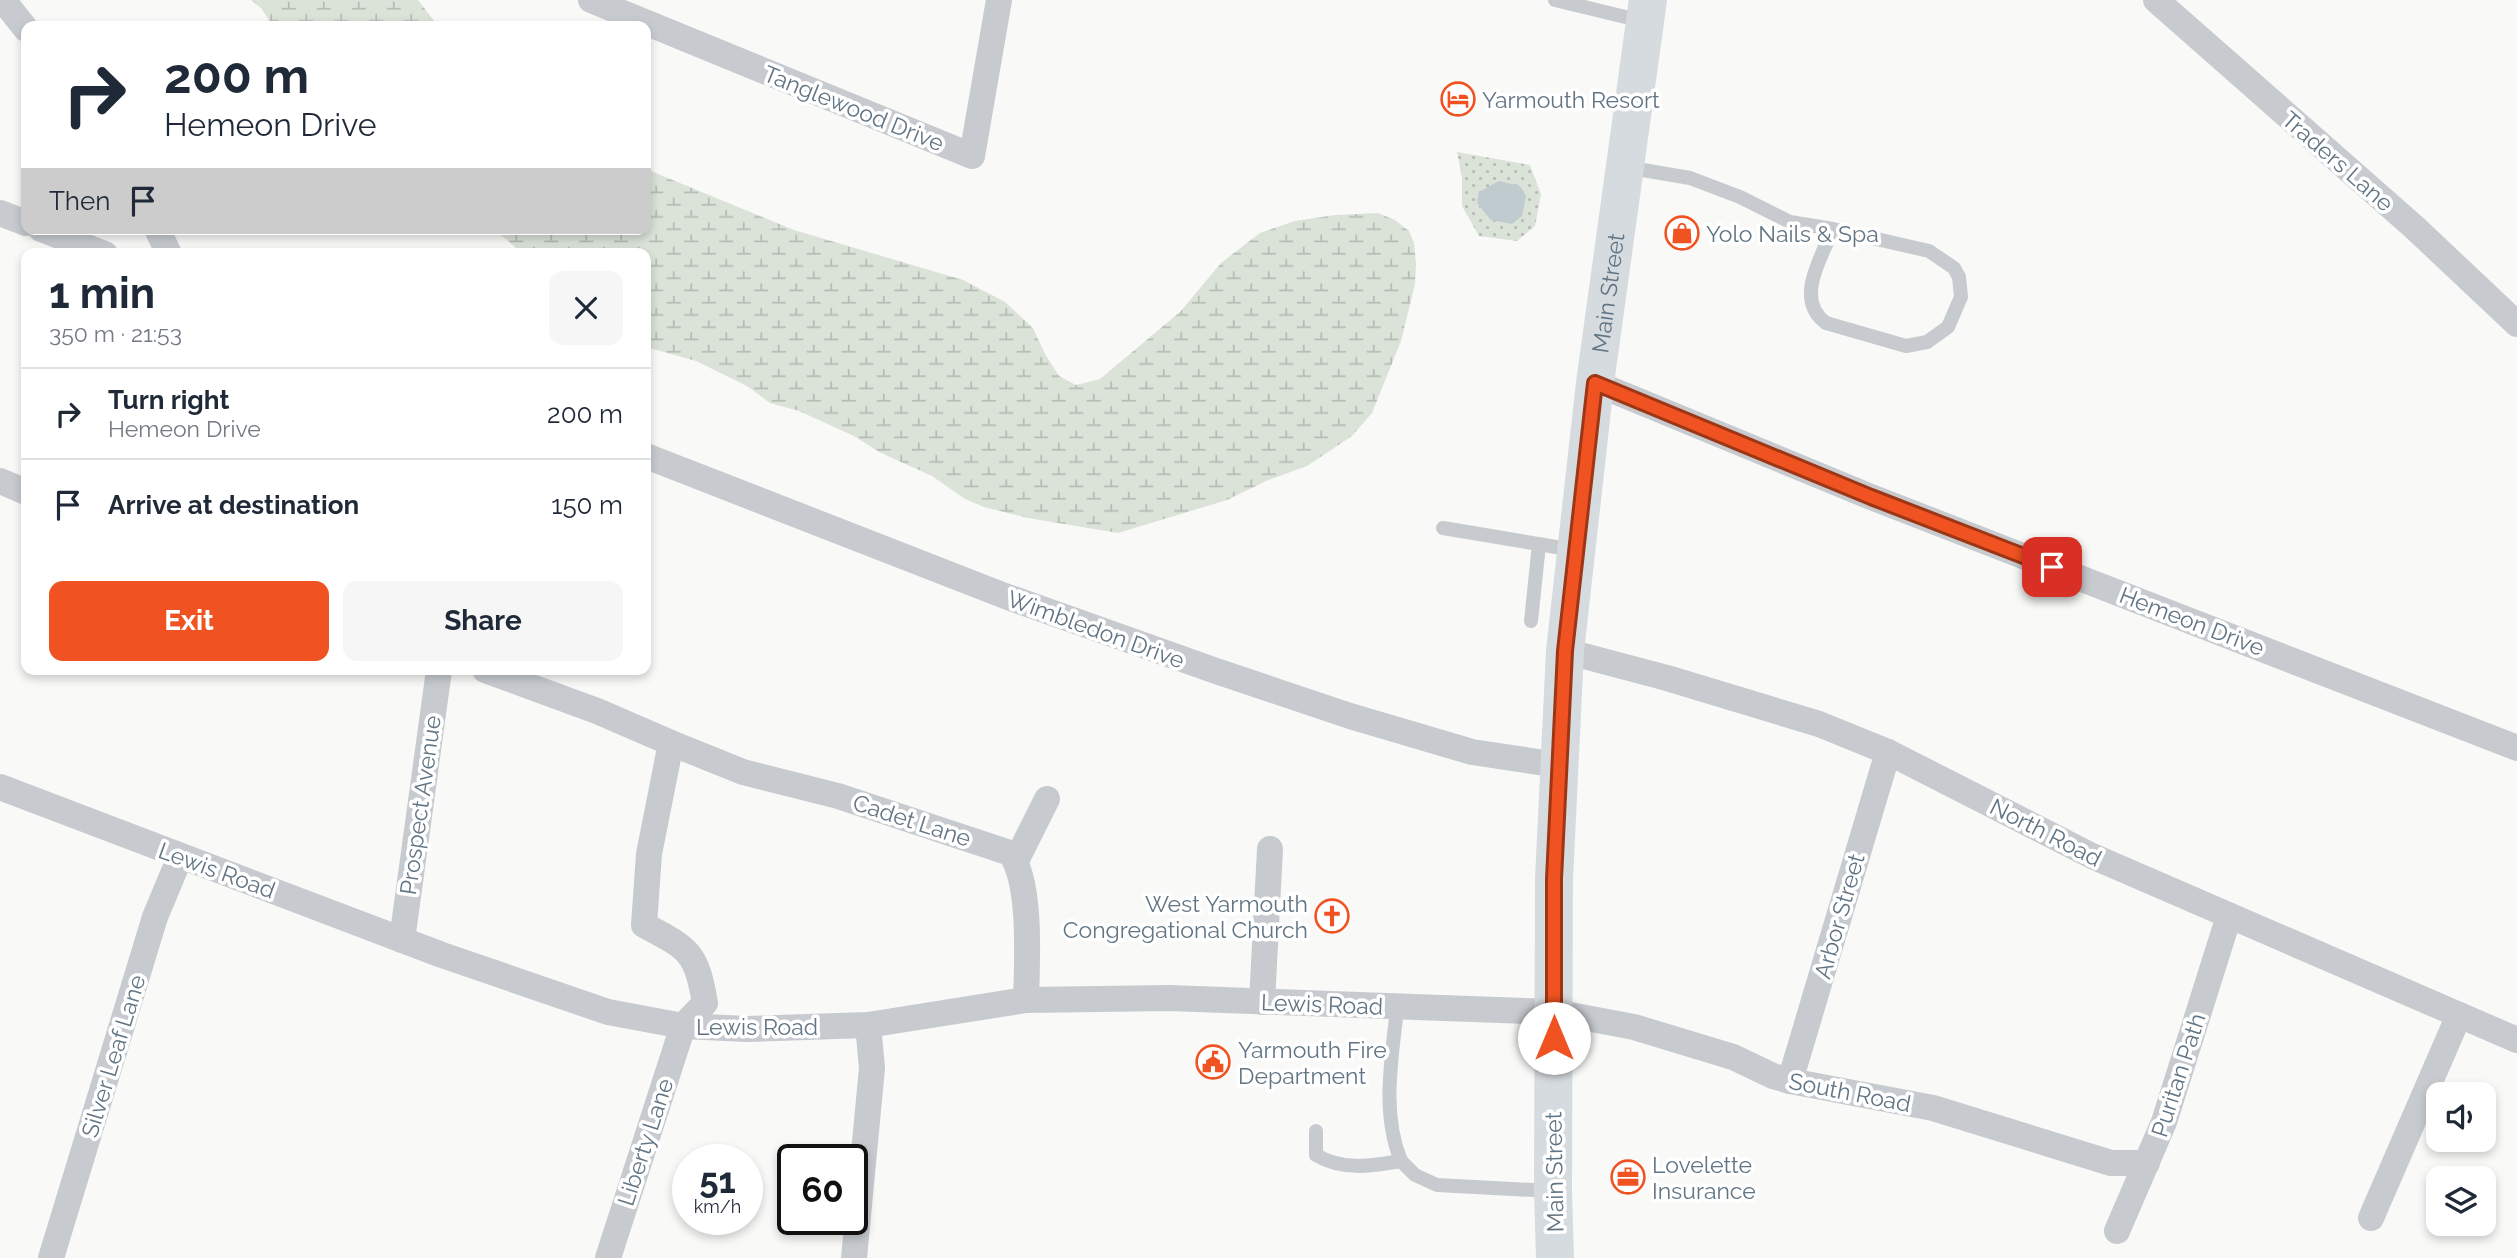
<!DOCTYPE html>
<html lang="en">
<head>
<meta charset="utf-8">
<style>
  body { margin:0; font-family:Raleway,sans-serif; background:#f6f6f7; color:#1f2937; height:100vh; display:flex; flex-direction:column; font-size:26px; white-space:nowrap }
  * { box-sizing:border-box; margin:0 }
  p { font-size:23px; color:#747a83 }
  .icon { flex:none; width:38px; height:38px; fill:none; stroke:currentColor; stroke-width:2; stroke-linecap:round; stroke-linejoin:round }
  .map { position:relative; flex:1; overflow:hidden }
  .side { position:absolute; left:21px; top:248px; width:630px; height:427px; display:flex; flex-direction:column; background:#fff; border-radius:14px; box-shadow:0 4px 10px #0003 }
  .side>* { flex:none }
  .guide { position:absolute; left:21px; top:21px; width:630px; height:214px; border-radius:14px; box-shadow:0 4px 10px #0003; background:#fff; color:#1f2937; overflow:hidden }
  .fabs { position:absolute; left:2426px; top:1082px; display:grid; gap:14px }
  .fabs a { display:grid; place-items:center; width:70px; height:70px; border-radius:14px; background:#fff; box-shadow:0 4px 10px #0003; font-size:35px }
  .speed { position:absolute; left:672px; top:1144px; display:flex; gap:14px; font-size:35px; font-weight:700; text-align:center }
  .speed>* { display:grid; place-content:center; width:91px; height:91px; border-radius:50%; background:#fff; box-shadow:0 4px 10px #0003; line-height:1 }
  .speed small { font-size:18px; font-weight:400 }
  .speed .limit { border:4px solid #111; border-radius:10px; background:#fff; color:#111 }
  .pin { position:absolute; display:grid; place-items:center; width:60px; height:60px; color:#fff; margin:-30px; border-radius:14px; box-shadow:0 4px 10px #0006 }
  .me { position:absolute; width:77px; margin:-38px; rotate:0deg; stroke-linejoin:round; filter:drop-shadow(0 0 5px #0008) }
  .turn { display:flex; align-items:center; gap:24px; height:147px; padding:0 28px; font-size:32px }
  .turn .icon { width:91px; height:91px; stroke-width:2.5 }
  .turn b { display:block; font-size:49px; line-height:60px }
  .then { display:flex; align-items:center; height:66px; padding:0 28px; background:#0003; gap:14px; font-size:26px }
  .round { display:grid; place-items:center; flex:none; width:74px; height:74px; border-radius:14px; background:#f6f6f7 }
  .headline { display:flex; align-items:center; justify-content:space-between; height:119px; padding:0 28px }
  h1 { font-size:42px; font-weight:700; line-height:52px }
  .cta { display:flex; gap:14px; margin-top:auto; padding:14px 28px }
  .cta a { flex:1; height:80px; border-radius:14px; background:#f05321; color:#fff; font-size:28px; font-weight:700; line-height:80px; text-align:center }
  .cta a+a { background:#f6f6f7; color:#1f2937 }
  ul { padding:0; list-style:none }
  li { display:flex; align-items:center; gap:21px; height:91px; padding:0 28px; border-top:2px solid #e0e1e3 }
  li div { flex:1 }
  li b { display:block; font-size:26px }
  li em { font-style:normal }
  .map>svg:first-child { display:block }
  .wetland { fill:url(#wetland-marsh) }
  .park { fill:url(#park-dots) }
  .water { fill:#c0cbd0 }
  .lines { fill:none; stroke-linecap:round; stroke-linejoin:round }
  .lane { stroke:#c7cbcf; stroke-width:14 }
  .street { stroke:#c7cbcf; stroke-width:26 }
  .primary { stroke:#d6dbdf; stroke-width:38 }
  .route-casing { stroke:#9c3615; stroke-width:18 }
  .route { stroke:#f05321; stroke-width:12 }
  .labels { text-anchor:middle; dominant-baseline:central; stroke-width:7; stroke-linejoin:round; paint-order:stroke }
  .poi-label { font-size:23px; fill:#627584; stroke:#fff; text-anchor:start }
  .street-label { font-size:23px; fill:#627584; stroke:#fff }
</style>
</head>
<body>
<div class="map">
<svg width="2517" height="1258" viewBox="0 0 2517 1258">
  <defs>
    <pattern id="wetland-marsh" width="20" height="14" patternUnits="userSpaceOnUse" patternTransform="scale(1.75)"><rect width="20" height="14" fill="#dbe2d8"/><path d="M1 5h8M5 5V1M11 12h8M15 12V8" fill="none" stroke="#b5bcb5"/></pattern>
    <pattern id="park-dots" width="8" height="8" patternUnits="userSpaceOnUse" patternTransform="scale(1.75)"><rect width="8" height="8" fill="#dbe2d8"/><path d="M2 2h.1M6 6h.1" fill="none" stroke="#b5bcb5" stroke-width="1.8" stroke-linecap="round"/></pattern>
  </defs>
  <rect width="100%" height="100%" fill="#f9f9f7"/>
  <g class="wetland">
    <polygon points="251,0 418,0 438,26 273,26 261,8"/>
    <polygon points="646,169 794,230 963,280 1005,302 1033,328 1045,354 1059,376 1076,385 1100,379 1180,312 1221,263 1260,233 1295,221 1335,215 1378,213 1395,220 1409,231 1414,243 1416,263 1415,284 1401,341 1372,413 1352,436 1307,466 1266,481 1227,500 1118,533 1028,518 984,507 965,499 932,476 879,452 854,436 799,411 770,403 747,386 696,361 646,347 646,254 523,254 494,229 646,229"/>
  </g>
  <polygon class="park" points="1457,152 1530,165 1541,194 1535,226 1517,241 1479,236 1462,206 1462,178"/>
  <polygon class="water" points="1499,181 1520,186 1526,196 1522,216 1512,224 1491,220 1477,203 1479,192"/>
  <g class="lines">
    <g class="lane">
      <polyline points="1555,0 1642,21"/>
      <path d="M1625 167 1690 178 1740 197 1790 222 1833 229 1929 251 1954 268 1959 277 1961 297 1948 327 1927 342 1906 346 1826 323C1794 300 1821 258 1833 229"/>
      <polyline points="1443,528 1574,550"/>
      <polyline points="1531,621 1539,544"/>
      <path d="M1316 1131V1155C1343 1171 1371 1166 1401 1161 1381 1112 1392 1058 1397 1008"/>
      <polyline points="1401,1161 1415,1175 1437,1185 1552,1191"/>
    </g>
    <g class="street">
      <polyline points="3,0 26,29"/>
      <polyline points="591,0 972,156 999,0"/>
      <polyline points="2156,0 2414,227 2517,324"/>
      <polyline points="0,213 26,223"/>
      <polyline points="41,229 105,254"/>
      <polyline points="157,229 169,254"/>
      <polyline points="1595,383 1871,497 2517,748"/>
      <polyline points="646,456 1005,596 1216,671 1350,716 1472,752 1558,765"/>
      <polyline points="0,481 26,492"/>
      <polyline points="1565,651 1667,678 1819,724 1888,752 2092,856 2517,1040"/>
      <path d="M485 670 597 711 671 743 649 854 644 925C689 949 696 951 705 1003L683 1026 608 1258"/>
      <path d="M671 743 743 772 838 796 1010 853C1032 882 1027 963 1026 1000"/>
      <polyline points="0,787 442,955 608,1012 683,1026 747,1029 868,1025 1026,1000 1169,998 1554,1012 1634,1027 1733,1057 1773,1076 1790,1081 1933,1108 2111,1163 2147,1163"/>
      <polyline points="1016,861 1047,799"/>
      <polyline points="402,940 439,670"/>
      <polyline points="1262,1002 1270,849"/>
      <polyline points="1790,1081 1888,752"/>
      <polyline points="2371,1218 2459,1015"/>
      <polyline points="2117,1231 2164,1122 2229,916"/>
      <polyline points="51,1258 155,917 180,857"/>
      <polyline points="854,1258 872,1068 868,1025"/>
    </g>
    <path class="primary" id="s1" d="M1555 1258 1553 1191 1554 879 1565 651 1595 383 1648 0"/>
  </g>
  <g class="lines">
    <defs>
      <polyline id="route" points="1554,1038 1554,879 1565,651 1595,383 1871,497 2052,567"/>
    </defs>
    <use href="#route" class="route-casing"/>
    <use href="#route" class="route"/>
  </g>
  <defs>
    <symbol id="hotel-ring" viewBox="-11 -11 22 22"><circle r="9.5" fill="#fff" stroke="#f05321" stroke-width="1.5"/><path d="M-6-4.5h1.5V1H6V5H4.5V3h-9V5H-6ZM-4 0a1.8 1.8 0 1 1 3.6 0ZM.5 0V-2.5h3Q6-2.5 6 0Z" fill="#f05321"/></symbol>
    <symbol id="shop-ring" viewBox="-11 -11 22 22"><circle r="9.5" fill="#fff" stroke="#f05321" stroke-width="1.5"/><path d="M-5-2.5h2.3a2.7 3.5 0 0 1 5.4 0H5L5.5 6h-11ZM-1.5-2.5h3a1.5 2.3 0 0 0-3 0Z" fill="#f05321"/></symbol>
    <symbol id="church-ring" viewBox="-11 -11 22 22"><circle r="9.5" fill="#fff" stroke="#f05321" stroke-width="1.5"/><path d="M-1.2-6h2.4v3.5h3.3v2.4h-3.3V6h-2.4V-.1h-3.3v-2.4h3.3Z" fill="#f05321"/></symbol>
    <symbol id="civic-ring" viewBox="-11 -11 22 22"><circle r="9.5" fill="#fff" stroke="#f05321" stroke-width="1.5"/><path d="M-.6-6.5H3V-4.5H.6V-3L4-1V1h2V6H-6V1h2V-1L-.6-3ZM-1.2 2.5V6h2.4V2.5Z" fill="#f05321"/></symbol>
    <symbol id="office-ring" viewBox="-11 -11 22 22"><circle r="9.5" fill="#fff" stroke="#f05321" stroke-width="1.5"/><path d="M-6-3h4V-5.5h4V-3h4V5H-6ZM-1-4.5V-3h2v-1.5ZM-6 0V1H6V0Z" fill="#f05321"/></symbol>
  </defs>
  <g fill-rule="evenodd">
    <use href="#hotel-ring" x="1439" y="80" width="38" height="38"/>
    <use href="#shop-ring" x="1663" y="214" width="38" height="38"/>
    <use href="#church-ring" x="1313" y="897" width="38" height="38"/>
    <use href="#civic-ring" x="1194" y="1043" width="38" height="38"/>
    <use href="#office-ring" x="1609" y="1158" width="38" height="38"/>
  </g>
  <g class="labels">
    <g class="poi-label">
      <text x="1482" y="99">Yarmouth Resort</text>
      <text x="1706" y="233">Yolo Nails &amp; Spa</text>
      <text x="1308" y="903" text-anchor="end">West Yarmouth<tspan x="1308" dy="26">Congregational Church</tspan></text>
      <text x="1238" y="1049">Yarmouth Fire<tspan x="1238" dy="26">Department</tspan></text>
      <text x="1652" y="1164">Lovelette<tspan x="1652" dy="26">Insurance</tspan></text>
    </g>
    <g class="street-label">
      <text transform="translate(854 108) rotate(22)">Tanglewood Drive</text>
      <text transform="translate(2338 161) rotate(41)">Traders Lane</text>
      <text stroke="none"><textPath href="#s1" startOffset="968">Main Street</textPath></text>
      <text transform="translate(2192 621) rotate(21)">Hemeon Drive</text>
      <text transform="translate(1096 629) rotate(20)">Wimbledon Drive</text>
      <text transform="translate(420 805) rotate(-82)">Prospect Avenue</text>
      <text transform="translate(912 820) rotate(18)">Cadet Lane</text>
      <text transform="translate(2046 832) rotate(27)">North Road</text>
      <text transform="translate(217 870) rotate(20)">Lewis Road</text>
      <text transform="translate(1839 916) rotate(-74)">Arbor Street</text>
      <text transform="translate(1322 1004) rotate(2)">Lewis Road</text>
      <text x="757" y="1026">Lewis Road</text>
      <text transform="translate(113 1056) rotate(-73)">Silver Leaf Lane</text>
      <text transform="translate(2178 1075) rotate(-72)">Puritan Path</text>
      <text transform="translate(1850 1092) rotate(11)">South Road</text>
      <text transform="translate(645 1142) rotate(-72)">Liberty Lane</text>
      <text transform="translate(1554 1172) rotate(-91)">Main Street</text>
    </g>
  </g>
</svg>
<div class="fabs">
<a><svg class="icon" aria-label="sound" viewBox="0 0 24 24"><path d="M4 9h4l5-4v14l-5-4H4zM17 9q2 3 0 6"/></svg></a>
<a><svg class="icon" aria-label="layers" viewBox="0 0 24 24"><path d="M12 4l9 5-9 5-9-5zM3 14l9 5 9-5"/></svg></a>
</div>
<div class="speed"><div>51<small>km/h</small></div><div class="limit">60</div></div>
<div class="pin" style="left:2052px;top:567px;background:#d93025"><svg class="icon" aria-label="arrive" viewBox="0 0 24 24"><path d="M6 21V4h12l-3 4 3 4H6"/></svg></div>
<svg class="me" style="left:1554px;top:1038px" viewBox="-20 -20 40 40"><circle r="19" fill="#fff"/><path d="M0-13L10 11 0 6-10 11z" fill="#f05321"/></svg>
<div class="guide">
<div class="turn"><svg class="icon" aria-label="right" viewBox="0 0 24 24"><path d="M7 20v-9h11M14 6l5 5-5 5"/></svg><div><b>200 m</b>Hemeon Drive</div></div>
<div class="then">Then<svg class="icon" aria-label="arrive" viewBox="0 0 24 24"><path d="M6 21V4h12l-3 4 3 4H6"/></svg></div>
</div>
<section class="side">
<div class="headline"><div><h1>1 min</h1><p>350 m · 21:53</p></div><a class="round"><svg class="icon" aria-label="close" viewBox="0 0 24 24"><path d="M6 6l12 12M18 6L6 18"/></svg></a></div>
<ul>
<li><svg class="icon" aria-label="right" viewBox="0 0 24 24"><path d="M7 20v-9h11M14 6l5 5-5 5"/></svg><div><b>Turn right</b><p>Hemeon Drive</p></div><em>200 m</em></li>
<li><svg class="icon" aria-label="arrive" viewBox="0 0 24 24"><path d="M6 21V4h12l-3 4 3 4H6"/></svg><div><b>Arrive at destination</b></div><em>150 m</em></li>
</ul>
<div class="cta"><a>Exit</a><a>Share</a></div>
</section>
</div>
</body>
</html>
